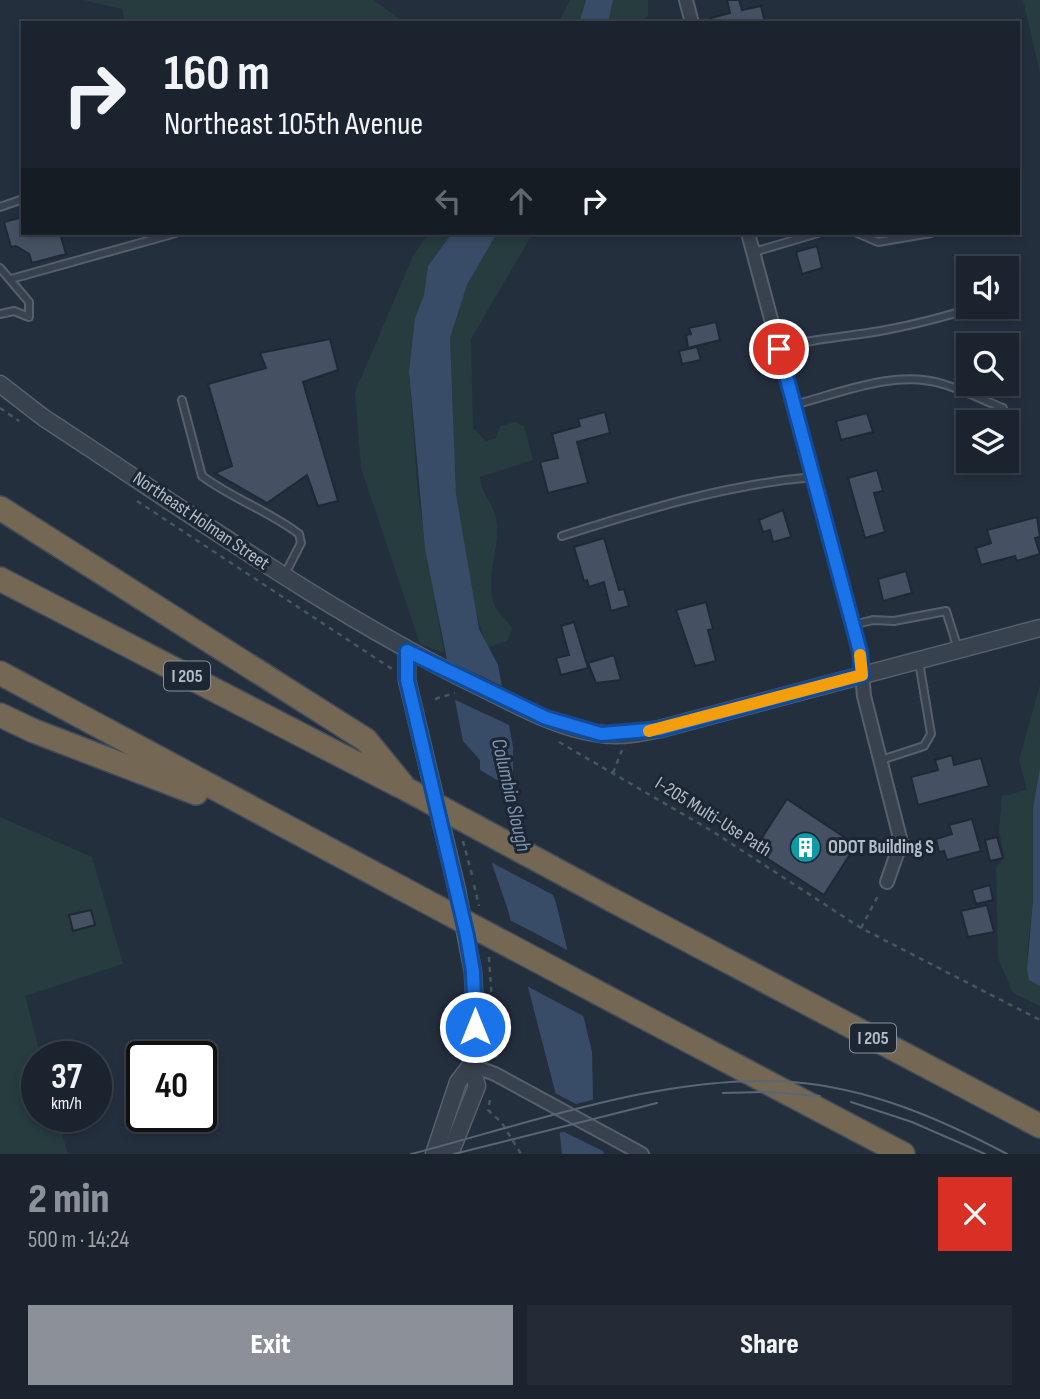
<!DOCTYPE html>
<html lang="en">
<head>
<meta charset="utf-8">
<style>
  body { margin:0; font-family:"Sofia Sans Condensed",sans-serif; background:#242b36; color:#f1f3f6; height:100vh; display:flex; flex-direction:column; font-size:26px; white-space:nowrap }
  * { box-sizing:border-box; margin:0 }
  p { font-size:23px; color:#a0a4aa }
  .icon { flex:none; width:38px; height:38px; fill:none; stroke:currentColor; stroke-width:2; stroke-linecap:round; stroke-linejoin:round }
  .map { position:relative; height:1154px; overflow:hidden }
  .sheet { display:flex; flex-direction:column; background:#1b232e; flex:1 }
  .sheet>* { flex:none }
  .hud { position:absolute; left:21px; top:21px; width:999px; height:214px; border-radius:0px; box-shadow:0 4px 10px #0003,0 0 0 2px #39404a; background:#1b232e; color:#f1f3f6; overflow:hidden }
  .tools { position:absolute; left:956px; top:256px; display:grid; gap:14px }
  .tools a { display:grid; place-items:center; width:63px; height:63px; border-radius:0px; background:#1b232e; box-shadow:0 4px 10px #0003,0 0 0 2px #39404a; font-size:35px }
  .speed { position:absolute; left:21px; top:1041px; display:flex; gap:14px; font-size:35px; font-weight:700; text-align:center }
  .speed>* { display:grid; place-content:center; width:91px; height:91px; border-radius:50%; background:#1b232e; box-shadow:0 4px 10px #0003,0 0 0 2px #39404a; line-height:1 }
  .speed small { font-size:18px; font-weight:400 }
  .speed .limit { border:4px solid #111; border-radius:10px; background:#fff; color:#111 }
  .pin { position:absolute; display:grid; place-items:center; width:60px; height:60px; color:#fff; margin:-30px; border:4px solid #fff; border-radius:50%; box-shadow:0 2px 7px #0007 }
  .me { position:absolute; width:77px; margin:-38px; rotate:0deg; stroke-linejoin:round; filter:drop-shadow(0 0 5px #0008) }
  .turn { display:flex; align-items:center; gap:24px; height:147px; padding:0 28px; font-size:32px }
  .turn .icon { width:91px; height:91px; stroke-width:2.5 }
  .turn b { display:block; font-size:49px; line-height:60px }
  .lanes { display:flex; align-items:center; height:66px; padding:0 28px; background:#0003; justify-content:center; gap:35px; direction:ltr }
  .lanes .off { opacity:.35 }
  .round { display:grid; place-items:center; flex:none; width:74px; height:74px; border-radius:0px; background:#242b36 }
  .headline { display:flex; align-items:center; justify-content:space-between; height:119px; padding:0 28px }
  h1 { font-size:42px; font-weight:800; line-height:52px; color:#8c9099 }
  .action { display:flex; gap:14px; margin-top:auto; padding:14px 28px }
  .action a { flex:1; height:80px; border-radius:0px; background:#8c9099; color:#fff; font-size:28px; font-weight:800; line-height:80px; text-align:center }
  .action a+a { background:#242b36; color:#f1f3f6 }
  .map>svg:first-child { display:block }
  .green { fill:#263c3f }
  .water { fill:#394c67 }
  .pier { fill:#242f3e }
  .building { fill:#455162; stroke:#1f2835; stroke-width:2 }
  .lines { fill:none; stroke-linecap:round; stroke-linejoin:round }
  .service-casing { stroke:#565f6c; stroke-width:10 }
  .minor-casing { stroke:#565f6c; stroke-width:16 }
  .tertiary-casing { stroke:#565f6c; stroke-width:19 }
  .motorway-casing { stroke:#434c59; stroke-width:26 }
  .path { stroke:#44595c; stroke-width:2.5; stroke-dasharray:5 5; stroke-linecap:butt }
  .service { stroke:#38414e; stroke-width:6 }
  .minor { stroke:#38414e; stroke-width:12 }
  .tertiary { stroke:#38414e; stroke-width:16 }
  .motorway { stroke:#746855; stroke-width:23 }
  .tram { stroke:#5a6575; stroke-width:2 }
  .motorway-bridge-casing { stroke:#434c59; stroke-width:26; stroke-linecap:butt }
  .motorway-bridge { stroke:#746855; stroke-width:23 }
  .route-casing { stroke:#114b97; stroke-width:18 }
  .route { stroke:#1a73e8; stroke-width:12 }
  .slow { stroke:#f59e0b; stroke-width:12 }
  .labels { text-anchor:middle; dominant-baseline:central; stroke-width:6; stroke-linejoin:round; paint-order:stroke }
  .shield { fill:#1d2633; stroke:#878f9c; stroke-width:2 }
  .shield-label { font-size:18px; font-weight:bold; fill:#b4bcc9 }
  .street-label { font-size:19px; fill:#b4bcc9; stroke:#1d2633 }
  .poi-label { font-size:19px; font-weight:bold; fill:#b4bcc9; stroke:#1d2633; text-anchor:start }
  .water-label { font-size:21px; font-style:italic; fill:#7c92b1; stroke:#1d2633 }
</style>
</head>
<body>
<div class="map">
<svg width="1040" height="1154" viewBox="0 0 1040 1154">
  <rect width="100%" height="100%" fill="#242f3e"/>
  <g class="green">
    <polygon points="84,0 374,0 404,23 125,23 122,9"/>
    <polygon points="570,0 586,0 579,23 558,23"/>
    <polygon points="613,0 648,0 648,16 636,23 608,23"/>
    <polygon points="1023,0 1040,0 1040,72"/>
    <polygon points="429,233 452,233 428,266 424,295 415,318 409,371 418,495 444,653 420,644 361,468 355,392 413,256"/>
    <path d="M497 233H533L471 339 473 428 486 441 496 438 500 426 515 422 524 426 533 460 480 477C480 491 493 503 496 518 502 545 483 580 495 606 499 614 508 621 512 629L508 640 487 648 474 606 456 494 450 338 467 285Z"/>
    <polygon points="1040,685 1040,768 1033,808 1033,900 1027,954 1040,986 1040,1006 1013,993 998,958 996,868 1004,858 999,830 1002,796 1027,790 1019,760"/>
    <polygon points="0,817 92,857 123,964 25,996 41,1057 37,1057 37,1116 57,1117 68,1154 0,1154"/>
  </g>
  <g class="water">
    <polygon points="586,0 613,0 608,23 579,23"/>
    <polygon points="452,233 497,233 467,285 450,338 456,494 479,629 498,665 513,747 513,791 556,903 592,1052 593,1099 604,1154 562,1154 555,1091 508,910 480,829 480,760 463,741 425,548 409,371 415,318 424,295 428,266"/>
    <polygon points="1040,768 1040,986 1029,980 1027,970 1033,900 1033,808"/>
  </g>
  <g class="pier">
    <polygon points="441,657 506,688 513,727 449,697"/>
    <polygon points="477,768 517,792 557,897 485,859 477,829"/>
    <polygon points="506,918 571,952 587,1018 523,984"/>
    <polygon points="551,1091 576,1104 596,1099 609,1154 564,1132 557,1133"/>
  </g>
  <g class="building">
    <polygon points="727,0 739,0 742,10 761,6 765,23 711,23 711,18 730,13"/>
    <polygon points="23,217 23,233 60,233 66,254 32,263 29,254 16,246 11,247 4,222"/>
    <polygon points="817,246 822,268 802,274 796,252"/>
    <polygon points="716,322 720,340 688,348 686,335 691,334 689,328"/>
    <polygon points="330,339 338,370 303,382 338,501 318,506 307,475 267,503 215,473 232,466 208,384 266,368 260,353"/>
    <polygon points="697,347 701,360 682,364 679,351"/>
    <polygon points="605,412 610,433 577,442 588,483 548,493 540,462 558,458 552,434 580,426 578,419"/>
    <polygon points="867,413 873,432 841,440 836,421"/>
    <polygon points="877,470 883,491 874,493 885,532 865,538 848,478"/>
    <polygon points="783,510 791,537 773,542 770,530 763,532 759,520"/>
    <polygon points="1037,517 1040,537 1035,538 1040,554 1017,561 1015,556 981,565 976,548 991,543 987,530"/>
    <polygon points="604,538 619,590 624,589 629,606 611,611 604,582 589,587 587,580 584,581 574,547"/>
    <polygon points="906,571 912,593 883,601 878,579"/>
    <polygon points="706,602 713,629 708,630 716,661 695,666 676,610"/>
    <polygon points="574,622 588,668 561,675 556,658 569,655 561,626"/>
    <polygon points="614,655 621,680 596,683 588,663"/>
    <polygon points="952,755 954,765 981,758 989,786 918,805 911,777 938,770 935,760"/>
    <polygon points="787,799 856,845 824,895 754,850"/>
    <polygon points="972,819 981,851 947,860 944,851 939,852 936,839 952,834 949,825"/>
    <polygon points="997,837 1003,858 990,861 985,840"/>
    <polygon points="990,885 993,900 976,904 972,890"/>
    <polygon points="987,905 994,932 968,937 961,911"/>
    <polygon points="91,910 95,925 73,931 69,915"/>
  </g>
  <g class="lines">
    <defs>
      <g id="service">
        <polyline points="0,207 23,199"/>
        <polyline points="857,233 878,242 931,233"/>
        <polyline points="754,252 818,233"/>
        <polyline points="0,268 29,302 29,317 14,311 0,314"/>
        <polyline points="11,279 176,233"/>
        <path d="M779 349C813 338 846 337 880 331 914 325 947 316 980 306"/>
        <path d="M182 400 202 476C233 499 269 511 299 534L301 543 285 574"/>
        <path d="M794 405C840 393 895 369 943 384 963 390 983 400 1003 408"/>
        <path d="M562 536C644 510 728 484 814 477"/>
        <polyline points="853,625 873,620 894,621 946,611 958,649"/>
        <polyline points="881,760 924,746 931,734 919,662"/>
      </g>
      <g id="minor">
        <polyline points="686,0 692,23"/>
        <polyline points="748,233 860,652 864,696 901,842 887,882"/>
        <polyline points="471,1065 495,1074 642,1154"/>
      </g>
      <g id="tertiary">
        <path d="M0 384 44 418C187 511 325 611 478 686 517 705 558 729 602 734 621 737 641 733 660 729L1040 628"/>
        <polyline points="407,651 407,680 457,890 473,972 475,1013 471,1065 477,1086 450,1154"/>
        <polyline points="434,1154 458,1082 471,1065"/>
      </g>
      <g id="motorway">
        <polyline points="0,508 366,740 406,789"/>
        <polyline points="0,579 400,786"/>
        <polyline points="0,673 401,888"/>
        <polyline points="0,715 34,731 196,793"/>
        <polyline points="612,900 1040,1126"/>
        <polyline points="640,1015 903,1154"/>
      </g>
    </defs>
    <use href="#service" class="service-casing"/>
    <use href="#minor" class="minor-casing"/>
    <use href="#tertiary" class="tertiary-casing"/>
    <use href="#motorway" class="motorway-casing"/>
    <g class="path">
      <polyline points="0,408 19,421"/>
      <polyline points="137,501 392,669"/>
      <polyline points="435,699 455,693"/>
      <polyline points="559,742 712,831 861,928 1040,1020"/>
      <polyline points="613,773 622,750"/>
      <polyline points="463,841 472,875"/>
      <polyline points="474,885 479,906"/>
      <polyline points="861,928 879,894"/>
      <polyline points="489,957 492,1003"/>
      <polyline points="492,1024 491,1047 498,1059"/>
      <polyline points="490,1100 488,1110 502,1123 521,1154"/>
    </g>
    <use href="#service" class="service"/>
    <use href="#minor" class="minor"/>
    <use href="#tertiary" class="tertiary"/>
    <use href="#motorway" class="motorway"/>
    <g class="tram">
      <polyline points="723,1093 769,1092 820,1096"/>
      <polyline points="851,1102 912,1122 985,1154"/>
      <path d="M411 1154C531 1123 667 1073 792 1082 869 1088 939 1118 1007 1154"/>
      <polyline points="454,1154 657,1103"/>
    </g>
    <defs>
      <g id="motorway-bridge">
        <polyline points="406,789 612,900"/>
        <polyline points="401,888 640,1015"/>
      </g>
    </defs>
    <use href="#motorway-bridge" class="motorway-bridge-casing"/>
    <use href="#motorway-bridge" class="motorway-bridge"/>
  </g>
  <g class="lines">
    <defs>
      <polyline id="route" points="475,1027 473,972 467,936 407,680 407,651 546,718 601,734 660,729 862,675 860,652 779,349"/>
    </defs>
    <use href="#route" class="route-casing"/>
    <use href="#route" class="route"/>
    <polyline class="slow" points="649,731 862,675 860,655"/>
  </g>
  <defs>
    <symbol id="building-disc" viewBox="-11 -11 22 22"><circle r="9.5" fill="#0f9aa8" stroke="#1d2633"/><path d="M-4-6H4V6H1V3H-1V6H-4ZM-2.5-4.3h1.7v1.8h-1.7ZM.8-4.3h1.7v1.8H.8ZM-2.5-1h1.7V.8h-1.7ZM.8-1h1.7V.8H.8Z" fill="#fff"/></symbol>
  </defs>
  <g fill-rule="evenodd">
    <use href="#building-disc" x="788" y="830" width="35" height="35"/>
  </g>
  <g class="labels">
    <g class="shield">
      <rect x="164" y="661.5" width="46" height="29" rx="5"/>
      <rect x="850" y="1023.5" width="46" height="29" rx="5"/>
    </g>
    <g class="shield-label">
      <text x="187" y="676">I 205</text>
      <text x="873" y="1038">I 205</text>
    </g>
    <g class="street-label">
      <text transform="translate(201 521) rotate(34)">Northeast Holman Street</text>
      <text transform="translate(713 817) rotate(32)">I-205 Multi-Use Path</text>
    </g>
    <g class="poi-label">
      <text x="828" y="847">ODOT Building S</text>
    </g>
    <g class="water-label">
      <text transform="translate(511 795) rotate(77)">Columbia Slough</text>
    </g>
  </g>
</svg>
<div class="tools">
<a><svg class="icon" aria-label="sound" viewBox="0 0 24 24"><path d="M4 9h4l5-4v14l-5-4H4zM17 9q2 3 0 6"/></svg></a>
<a><svg class="icon" aria-label="search" viewBox="0 0 24 24"><circle cx="10" cy="10" r="6"/><path d="M15 15l6 6"/></svg></a>
<a><svg class="icon" aria-label="layers" viewBox="0 0 24 24"><path d="M12 4l9 5-9 5-9-5zM3 14l9 5 9-5"/></svg></a>
</div>
<div class="speed"><div>37<small>km/h</small></div><div class="limit">40</div></div>
<div class="pin" style="left:779px;top:349px;background:#d93025"><svg class="icon" aria-label="arrive" viewBox="0 0 24 24"><path d="M6 21V4h12l-3 4 3 4H6"/></svg></div>
<svg class="me" style="left:475px;top:1027px" viewBox="-20 -20 40 40"><circle r="17" fill="#1a73e8" stroke="#fff" stroke-width="3"/><path d="M0-11L8 9 0 5-8 9z" fill="#fff"/></svg>
<div class="hud">
<div class="turn"><svg class="icon" aria-label="right" viewBox="0 0 24 24"><path d="M7 20v-9h11M14 6l5 5-5 5"/></svg><div><b>160 m</b>Northeast 105th Avenue</div></div>
<div class="lanes"><svg class="icon off" aria-label="left" viewBox="0 0 24 24"><path d="M17 20v-9H6M10 6l-5 5 5 5"/></svg><svg class="icon off" aria-label="ahead" viewBox="0 0 24 24"><path d="M12 20V5M6 11l6-6 6 6"/></svg><svg class="icon" aria-label="right" viewBox="0 0 24 24"><path d="M7 20v-9h11M14 6l5 5-5 5"/></svg></div>
</div>
</div>
<section class="sheet">
<div class="headline"><div><h1>2 min</h1><p>500 m · 14:24</p></div><a class="round" style="background:#d93025;color:#fff"><svg class="icon" aria-label="close" viewBox="0 0 24 24"><path d="M6 6l12 12M18 6L6 18"/></svg></a></div>
<div class="action"><a>Exit</a><a>Share</a></div>
</section>
</body>
</html>
